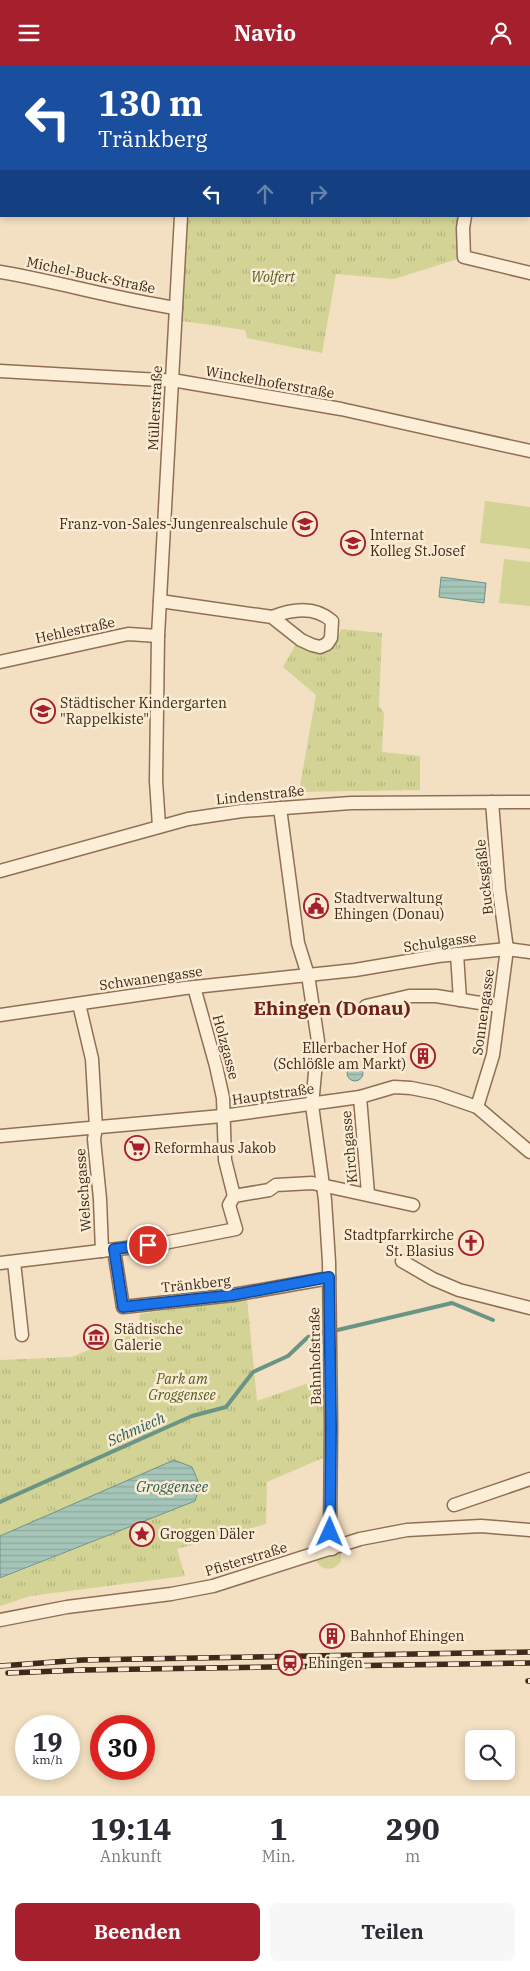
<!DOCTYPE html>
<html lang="de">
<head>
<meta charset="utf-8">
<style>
  body { margin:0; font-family:"IBM Plex Serif",serif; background:#f7f7f7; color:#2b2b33; height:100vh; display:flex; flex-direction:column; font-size:19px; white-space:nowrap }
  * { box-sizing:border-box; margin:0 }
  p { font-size:16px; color:#7c7c81 }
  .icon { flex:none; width:28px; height:28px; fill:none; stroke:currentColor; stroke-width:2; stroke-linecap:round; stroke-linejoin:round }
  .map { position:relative; height:1731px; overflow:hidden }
  .details { display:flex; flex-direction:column; background:#fff; flex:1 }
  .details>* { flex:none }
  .top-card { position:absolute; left:0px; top:0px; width:530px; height:152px; box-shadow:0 2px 8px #0003; background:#1a4fa0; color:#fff; overflow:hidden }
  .tools { position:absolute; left:465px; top:1665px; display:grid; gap:10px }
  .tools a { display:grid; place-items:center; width:50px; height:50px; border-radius:8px; background:#fff; box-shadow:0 2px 8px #0003; font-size:25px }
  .speed { position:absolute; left:15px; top:1650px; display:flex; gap:10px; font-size:25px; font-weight:700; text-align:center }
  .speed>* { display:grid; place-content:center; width:65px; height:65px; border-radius:50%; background:#fff; box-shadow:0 2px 8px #0003; line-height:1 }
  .speed small { font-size:12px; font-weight:400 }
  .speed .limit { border:8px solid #d22; background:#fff; color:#111 }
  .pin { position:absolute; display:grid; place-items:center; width:42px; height:42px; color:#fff; margin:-21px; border:2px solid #fff; border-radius:50%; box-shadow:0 1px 5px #0007 }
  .me { position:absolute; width:55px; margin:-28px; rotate:1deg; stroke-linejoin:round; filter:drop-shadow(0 0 4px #0008) }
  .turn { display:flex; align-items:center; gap:18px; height:105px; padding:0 15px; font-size:22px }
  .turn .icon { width:65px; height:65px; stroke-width:2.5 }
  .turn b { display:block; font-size:35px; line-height:42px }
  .lanes { display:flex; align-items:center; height:48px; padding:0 15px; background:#0003; justify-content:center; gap:25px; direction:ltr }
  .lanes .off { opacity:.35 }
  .eta { display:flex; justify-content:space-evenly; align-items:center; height:85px; text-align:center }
  .eta b { font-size:30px; font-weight:800; line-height:35px }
  .cta { display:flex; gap:10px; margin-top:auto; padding:10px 15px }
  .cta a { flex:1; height:58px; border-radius:8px; background:#a61f2d; color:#fff; font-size:20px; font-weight:800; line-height:58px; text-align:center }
  .cta a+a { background:#f7f7f7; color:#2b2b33 }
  header { display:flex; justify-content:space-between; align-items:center; height:65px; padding:0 15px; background:#a61f2d; color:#fff; font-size:22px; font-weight:800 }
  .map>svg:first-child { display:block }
  .green { fill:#d2d394 }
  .park { fill:url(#park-tufts) }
  .water { fill:url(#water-rules); stroke:#6a9586 }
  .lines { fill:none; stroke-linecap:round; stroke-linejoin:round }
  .stream { stroke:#6a9586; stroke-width:4 }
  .minor-casing { stroke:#906f56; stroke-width:15 }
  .minor { stroke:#fdeed7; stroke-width:12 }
  .rail-casing { stroke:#3e291c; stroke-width:5.5 }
  .rail { stroke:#faebd3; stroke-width:4; stroke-dasharray:11; stroke-linecap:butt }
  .route-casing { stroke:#114b97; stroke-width:12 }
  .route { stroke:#1a73e8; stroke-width:9 }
  .labels { text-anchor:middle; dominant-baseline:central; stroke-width:5; stroke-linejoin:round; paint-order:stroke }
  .street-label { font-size:14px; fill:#3e291c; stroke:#faebd3 }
  .park-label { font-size:14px; font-style:italic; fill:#535d21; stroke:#faebd3 }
  .poi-label { font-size:14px; fill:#3e291c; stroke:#faebd3; text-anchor:start }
  .water-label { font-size:15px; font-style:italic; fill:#2a5f57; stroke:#faebd3 }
  .district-label { font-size:19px; font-weight:bold; fill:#702117; stroke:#faebd3 }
</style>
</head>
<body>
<header><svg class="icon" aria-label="menu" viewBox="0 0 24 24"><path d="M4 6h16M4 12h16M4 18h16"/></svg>Navio<svg class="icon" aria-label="person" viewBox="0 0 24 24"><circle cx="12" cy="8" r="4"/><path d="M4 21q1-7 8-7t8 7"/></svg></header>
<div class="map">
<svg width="530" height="1731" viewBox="0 0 530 1731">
  <defs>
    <pattern id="park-tufts" width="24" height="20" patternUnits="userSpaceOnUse" patternTransform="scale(1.25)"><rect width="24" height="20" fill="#d2d394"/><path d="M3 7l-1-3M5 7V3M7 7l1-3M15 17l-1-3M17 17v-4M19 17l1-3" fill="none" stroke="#b5b57f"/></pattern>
    <pattern id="water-rules" width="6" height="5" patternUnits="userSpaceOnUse" patternTransform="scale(1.25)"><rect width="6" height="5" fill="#a5c5b9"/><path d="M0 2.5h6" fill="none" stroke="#8fa99e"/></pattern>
  </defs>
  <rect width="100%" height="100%" fill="#f3e0c2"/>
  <g class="green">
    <polygon points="485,436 530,442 530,484 480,478"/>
    <polygon points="504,494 530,497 530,541 499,538"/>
    <path d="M341 1487V1497L334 1503C326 1505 320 1503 316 1495Z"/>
  </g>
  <g class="park">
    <polygon points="213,0 486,0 488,1 213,1"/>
    <polygon points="181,151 465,151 464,192 394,214 336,209 322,288 247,273 245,265 175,255"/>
    <polygon points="341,564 382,568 379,641 384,648 382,687 420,691 420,725 299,727 316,630 283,602 296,579 310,587 327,588 335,580"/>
    <polygon points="247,1233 257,1336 323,1313 325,1392 267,1417 266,1459 177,1484 185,1511 30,1531 0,1541 0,1514 195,1436 174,1395 0,1471 0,1295 72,1292 138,1263 140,1249"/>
  </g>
  <g class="water">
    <polygon points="441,512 486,518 484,538 439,532"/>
    <circle cx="355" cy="1008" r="8"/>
    <polygon points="174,1395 192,1402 200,1421 195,1436 0,1513 0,1471"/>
  </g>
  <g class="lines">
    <polyline class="stream" points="0,1437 192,1351 226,1342 253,1307 288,1291 308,1272 452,1238 493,1255"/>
    <defs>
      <g id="minor">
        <polyline points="213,1 213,0"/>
        <polyline points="518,1 519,0"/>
        <polyline points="0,70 1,70"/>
        <polyline points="465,151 463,163 464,192 530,208"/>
        <path d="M0 207C59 217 117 234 176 243"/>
        <polyline points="0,306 178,316 341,344 530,386"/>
        <path d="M160 536 272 552 301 575 312 580 320 582 327 579 331 573 332 556C315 541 292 544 272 552"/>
        <polyline points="0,597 128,569 158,571"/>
        <polyline points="280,743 298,878 308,910 318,976 312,1040 325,1135 329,1197 331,1362 330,1467 332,1484"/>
        <polyline points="159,761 156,716 158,571 181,151"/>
        <polyline points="0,806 188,754 242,746 351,738 530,737"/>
        <polyline points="457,889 460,935"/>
        <polyline points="79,939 92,994 96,1063 94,1074 100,1134 102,1186"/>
        <polyline points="366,941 409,931 436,931 499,941"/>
        <polyline points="0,950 185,923 355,905 438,891 507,884 530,887"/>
        <polyline points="360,1032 368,1129"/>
        <polyline points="477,1042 493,990 507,884 499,825 492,737"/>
        <polyline points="0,1071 222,1051 360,1032 394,1022 411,1023 436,1028 477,1042 530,1087"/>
        <polyline points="234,1131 269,1125 276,1120 312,1118 413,1140"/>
        <polyline points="114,1185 123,1242 233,1230 329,1213"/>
        <polyline points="402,1196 433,1214 459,1225 530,1243"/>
        <polyline points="14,1197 22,1270"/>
        <polyline points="0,1198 159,1179 236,1164 229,1140 234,1131 225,1095 223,1033 216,1001 194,922"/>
        <polyline points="454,1440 530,1414"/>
        <polyline points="0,1555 67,1542 171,1529 213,1521 360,1474 407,1465 481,1461 530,1465"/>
      </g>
    </defs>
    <use href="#minor" class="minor-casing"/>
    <use href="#minor" class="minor"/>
    <defs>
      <g id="rail">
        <polyline points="0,1601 82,1595 530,1587"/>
        <polyline points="8,1608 82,1605 530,1598"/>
        <polyline points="528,1616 530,1616"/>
      </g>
    </defs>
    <use href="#rail" class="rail-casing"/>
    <use href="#rail" class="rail"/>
  </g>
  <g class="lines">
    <defs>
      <polyline id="route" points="148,1180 114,1184 123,1242 233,1230 329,1212 331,1362 330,1467"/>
    </defs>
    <use href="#route" class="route-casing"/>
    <use href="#route" class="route"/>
  </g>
  <defs>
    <symbol id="school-ring" viewBox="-11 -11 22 22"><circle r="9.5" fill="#faebd3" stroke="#a61f2d" stroke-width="1.5"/><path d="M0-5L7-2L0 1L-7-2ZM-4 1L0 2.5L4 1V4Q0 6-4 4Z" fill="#a61f2d"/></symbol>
    <symbol id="civic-ring" viewBox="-11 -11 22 22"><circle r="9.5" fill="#faebd3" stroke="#a61f2d" stroke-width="1.5"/><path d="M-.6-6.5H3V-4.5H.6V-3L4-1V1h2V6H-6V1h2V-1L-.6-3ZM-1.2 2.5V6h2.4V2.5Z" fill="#a61f2d"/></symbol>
    <symbol id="building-ring" viewBox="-11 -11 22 22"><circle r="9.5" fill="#faebd3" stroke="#a61f2d" stroke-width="1.5"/><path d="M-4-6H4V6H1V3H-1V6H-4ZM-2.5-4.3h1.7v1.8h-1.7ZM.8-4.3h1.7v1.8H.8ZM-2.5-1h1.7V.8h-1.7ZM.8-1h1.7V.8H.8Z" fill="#a61f2d"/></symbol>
    <symbol id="supermarket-ring" viewBox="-11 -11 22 22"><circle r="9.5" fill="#faebd3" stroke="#a61f2d" stroke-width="1.5"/><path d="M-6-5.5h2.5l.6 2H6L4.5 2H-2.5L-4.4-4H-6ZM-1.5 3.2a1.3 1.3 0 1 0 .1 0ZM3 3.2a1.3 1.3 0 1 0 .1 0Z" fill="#a61f2d"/></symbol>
    <symbol id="church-ring" viewBox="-11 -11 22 22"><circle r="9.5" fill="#faebd3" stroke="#a61f2d" stroke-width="1.5"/><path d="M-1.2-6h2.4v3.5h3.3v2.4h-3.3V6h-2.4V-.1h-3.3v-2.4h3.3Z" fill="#a61f2d"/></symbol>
    <symbol id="museum-ring" viewBox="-11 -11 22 22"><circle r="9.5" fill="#faebd3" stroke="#a61f2d" stroke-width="1.5"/><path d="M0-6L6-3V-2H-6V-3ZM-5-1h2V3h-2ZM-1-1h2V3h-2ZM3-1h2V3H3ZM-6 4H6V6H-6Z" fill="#a61f2d"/></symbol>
    <symbol id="sight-ring" viewBox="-11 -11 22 22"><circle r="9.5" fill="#faebd3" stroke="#a61f2d" stroke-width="1.5"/><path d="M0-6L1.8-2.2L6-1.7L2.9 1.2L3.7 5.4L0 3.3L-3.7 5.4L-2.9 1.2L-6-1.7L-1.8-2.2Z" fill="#a61f2d"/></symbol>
    <symbol id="station-ring" viewBox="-11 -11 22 22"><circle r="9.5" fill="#faebd3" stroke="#a61f2d" stroke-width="1.5"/><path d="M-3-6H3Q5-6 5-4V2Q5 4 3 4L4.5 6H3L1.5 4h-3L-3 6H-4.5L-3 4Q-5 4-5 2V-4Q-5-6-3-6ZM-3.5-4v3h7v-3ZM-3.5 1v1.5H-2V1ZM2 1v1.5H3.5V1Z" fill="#a61f2d"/></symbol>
  </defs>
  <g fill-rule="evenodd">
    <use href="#school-ring" x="291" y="445" width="28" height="28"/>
    <use href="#school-ring" x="339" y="464" width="28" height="28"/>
    <use href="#school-ring" x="29" y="632" width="28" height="28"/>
    <use href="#civic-ring" x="302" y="827" width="28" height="28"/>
    <use href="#building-ring" x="409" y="977" width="28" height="28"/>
    <use href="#supermarket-ring" x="123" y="1069" width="28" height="28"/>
    <use href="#church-ring" x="457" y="1164" width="28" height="28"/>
    <use href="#museum-ring" x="82" y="1258" width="28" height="28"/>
    <use href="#sight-ring" x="128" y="1455" width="28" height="28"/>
    <use href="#building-ring" x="318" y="1557" width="28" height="28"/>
    <use href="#station-ring" x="276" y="1584" width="28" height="28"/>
  </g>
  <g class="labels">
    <g class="street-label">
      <text transform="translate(91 210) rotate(12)">Michel-Buck-Straße</text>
      <text transform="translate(270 317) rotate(10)">Winckelhoferstraße</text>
      <text transform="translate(155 343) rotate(-87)">Müllerstraße</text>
      <text transform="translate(75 565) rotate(-12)">Hehlestraße</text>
      <text transform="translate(260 730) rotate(-6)">Lindenstraße</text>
      <text transform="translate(484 812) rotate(-96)">Bucksgäßle</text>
      <text transform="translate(440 877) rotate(-8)">Schulgasse</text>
      <text transform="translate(151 913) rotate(-8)">Schwanengasse</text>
      <text transform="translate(483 947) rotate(-82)">Sonnengasse</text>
      <text transform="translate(226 982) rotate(75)">Holzgasse</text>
      <text transform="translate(273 1029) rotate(-8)">Hauptstraße</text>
      <text transform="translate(349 1082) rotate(-95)">Kirchgasse</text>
      <text transform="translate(83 1125) rotate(-94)">Welschgasse</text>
      <text transform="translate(196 1219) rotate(-6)">Tränkberg</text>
      <text transform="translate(315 1291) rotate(-91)">Bahnhofstraße</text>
      <text transform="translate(246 1494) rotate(-17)">Pfisterstraße</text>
    </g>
    <g class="park-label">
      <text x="273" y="212">Wolfert</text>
      <text x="182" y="1314">Park am<tspan x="182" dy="16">Groggensee</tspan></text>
    </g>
    <g class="poi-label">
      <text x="288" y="459" text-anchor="end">Franz-von-Sales-Jungenrealschule</text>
      <text x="370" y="470">Internat<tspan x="370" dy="16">Kolleg St.Josef</tspan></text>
      <text x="60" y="638">Städtischer Kindergarten<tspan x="60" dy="16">"Rappelkiste"</tspan></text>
      <text x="334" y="833">Stadtverwaltung<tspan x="334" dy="16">Ehingen (Donau)</tspan></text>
      <text x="406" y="983" text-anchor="end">Ellerbacher Hof<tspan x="406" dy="16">(Schlößle am Markt)</tspan></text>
      <text x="154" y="1083">Reformhaus Jakob</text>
      <text x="454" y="1170" text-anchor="end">Stadtpfarrkirche<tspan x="454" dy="16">St. Blasius</tspan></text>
      <text x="114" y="1264">Städtische<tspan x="114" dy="16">Galerie</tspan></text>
      <text x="160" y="1469">Groggen Däler</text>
      <text x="350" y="1571">Bahnhof Ehingen</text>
      <text x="308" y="1598">Ehingen</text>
    </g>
    <g class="water-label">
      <text transform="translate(136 1364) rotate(-24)">Schmiech</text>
      <text x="172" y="1421">Groggensee</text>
    </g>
    <g class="district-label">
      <text x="332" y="943">Ehingen (Donau)</text>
    </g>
  </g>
</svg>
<div class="tools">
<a><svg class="icon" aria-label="search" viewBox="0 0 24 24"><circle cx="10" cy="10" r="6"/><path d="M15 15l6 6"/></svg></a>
</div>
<div class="speed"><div>19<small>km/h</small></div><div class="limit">30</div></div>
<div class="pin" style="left:148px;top:1180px;background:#d93025"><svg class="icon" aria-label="arrive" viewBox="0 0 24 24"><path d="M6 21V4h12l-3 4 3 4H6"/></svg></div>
<svg class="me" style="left:330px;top:1467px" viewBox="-20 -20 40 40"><path d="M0-17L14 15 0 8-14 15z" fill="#1a73e8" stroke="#fff" stroke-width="4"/></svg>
<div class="top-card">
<div class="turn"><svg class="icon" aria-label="left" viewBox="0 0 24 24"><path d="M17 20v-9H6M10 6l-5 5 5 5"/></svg><div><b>130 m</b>Tränkberg</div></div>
<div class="lanes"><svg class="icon" aria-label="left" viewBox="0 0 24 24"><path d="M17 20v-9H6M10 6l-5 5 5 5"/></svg><svg class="icon off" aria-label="ahead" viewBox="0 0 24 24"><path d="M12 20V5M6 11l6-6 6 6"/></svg><svg class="icon off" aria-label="right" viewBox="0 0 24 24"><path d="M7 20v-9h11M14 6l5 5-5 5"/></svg></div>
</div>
</div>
<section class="details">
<div class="eta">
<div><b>19:14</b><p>Ankunft</p></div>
<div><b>1</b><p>Min.</p></div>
<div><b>290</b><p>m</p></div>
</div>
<div class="cta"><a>Beenden</a><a>Teilen</a></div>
</section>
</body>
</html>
